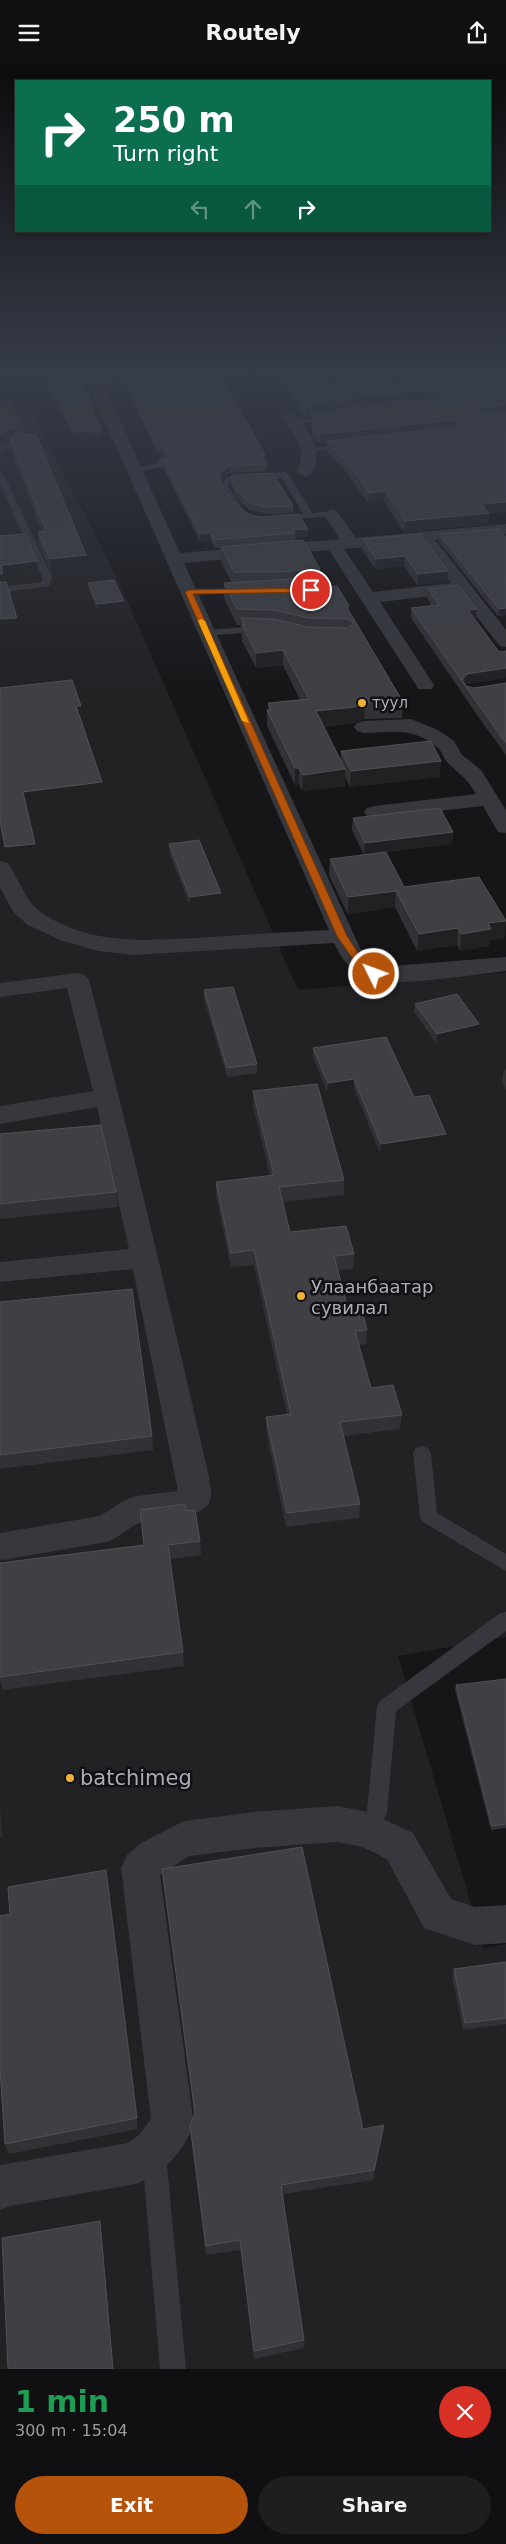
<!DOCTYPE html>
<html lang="en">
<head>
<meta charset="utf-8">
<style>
  body { margin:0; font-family:"DejaVu Sans",sans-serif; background:#1e1e20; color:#f1f3f6; height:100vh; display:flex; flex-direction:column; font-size:19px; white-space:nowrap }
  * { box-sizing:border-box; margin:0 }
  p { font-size:16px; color:#9c9d9f }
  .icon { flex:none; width:28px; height:28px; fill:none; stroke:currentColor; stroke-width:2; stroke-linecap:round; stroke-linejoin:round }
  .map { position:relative; height:2304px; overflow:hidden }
  .panel { display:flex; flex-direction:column; background:#101012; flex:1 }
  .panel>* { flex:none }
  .guide { position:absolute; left:15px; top:15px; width:476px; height:152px; border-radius:0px; box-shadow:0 2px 8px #0003,0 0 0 1px #303032; background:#0b6e4f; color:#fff; overflow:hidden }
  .pin { position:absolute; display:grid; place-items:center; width:42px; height:42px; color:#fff; margin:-21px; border:2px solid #fff; border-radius:50%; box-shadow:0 1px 5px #0007 }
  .me { position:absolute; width:55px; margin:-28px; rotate:312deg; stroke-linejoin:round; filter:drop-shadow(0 0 4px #0008) }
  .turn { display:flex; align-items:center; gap:18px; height:105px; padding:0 15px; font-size:22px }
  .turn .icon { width:65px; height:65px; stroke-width:2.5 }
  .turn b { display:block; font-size:35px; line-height:42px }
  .lanes { display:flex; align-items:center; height:48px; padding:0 15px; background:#0003; justify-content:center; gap:25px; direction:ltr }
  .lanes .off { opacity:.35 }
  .round { display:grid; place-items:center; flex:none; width:52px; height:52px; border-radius:26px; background:#1e1e20 }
  .summary { display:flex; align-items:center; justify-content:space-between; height:85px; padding:0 15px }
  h1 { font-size:30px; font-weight:800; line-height:38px; color:#1e9e55 }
  .button { display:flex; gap:10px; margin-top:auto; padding:10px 15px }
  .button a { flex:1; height:58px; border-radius:30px; background:#b45309; color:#fff; font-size:20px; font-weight:800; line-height:58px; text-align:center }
  .button a+a { background:#1e1e20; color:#f1f3f6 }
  header { display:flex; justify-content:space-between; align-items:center; height:65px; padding:0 15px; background:#101012; font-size:22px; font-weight:800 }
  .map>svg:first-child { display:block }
  .built { fill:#222225 }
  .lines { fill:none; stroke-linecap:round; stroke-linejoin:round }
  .lane { fill:#37383d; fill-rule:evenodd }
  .street { fill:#37383d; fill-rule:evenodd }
  .wall { fill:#323236 }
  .shaded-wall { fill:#212124 }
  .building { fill:#3f3f44; stroke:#4f5156 }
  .route { fill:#b45309; stroke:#753606 }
  .slow { fill:#f59e0b }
  .poi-dot { fill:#f2b134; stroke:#111113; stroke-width:2 }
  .labels { text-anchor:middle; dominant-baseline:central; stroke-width:5; stroke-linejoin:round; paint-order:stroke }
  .far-poi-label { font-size:15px; fill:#a8adb8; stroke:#111113; text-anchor:start }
  .poi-label { font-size:18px; fill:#a8adb8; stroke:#111113; text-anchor:start }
  .near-poi-label { font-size:21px; fill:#a8adb8; stroke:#111113; text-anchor:start }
</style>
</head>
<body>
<header><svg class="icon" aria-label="menu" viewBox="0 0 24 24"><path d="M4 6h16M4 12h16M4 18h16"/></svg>Routely<svg class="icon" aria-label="share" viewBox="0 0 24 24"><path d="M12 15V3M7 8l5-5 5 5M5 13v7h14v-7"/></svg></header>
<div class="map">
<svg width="506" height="2304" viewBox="0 0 506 2304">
  <rect width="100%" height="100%" fill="#161618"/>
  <polygon class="built" points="29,341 120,519 298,925 506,907 506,1572 398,1591 484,1883 506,1879 506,2304 0,2304 0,344"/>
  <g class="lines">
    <g class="lane">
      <polygon points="314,306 341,306 322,310 330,322 326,324 322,322"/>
      <polygon points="375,306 383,306 403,327 403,331 397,331"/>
      <polygon points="261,311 265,313 264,315 219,319 215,317"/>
      <polygon points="9,334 13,336 28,376 0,387 0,382 19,375 5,336"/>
      <polygon points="329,350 332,350 332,354 293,359 289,357"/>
      <polygon points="346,378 350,380 349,382 311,386 307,384"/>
      <polygon points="161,391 168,393 164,402 135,407 131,404 158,398"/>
      <polygon points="0,407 4,410 52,512 49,521 0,528 0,522 42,517 42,512 0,419"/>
      <polygon points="285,407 289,410 312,448 331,446 335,449 334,451 277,456 277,452 303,449 282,413 230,417 228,420 244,446 254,454 247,456 238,450 220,420 227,412"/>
      <polygon points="242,523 245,524 245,528 189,530 184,527 189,524"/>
      <polygon points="260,561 265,564 263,566 207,571 202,568 207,565"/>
      <polygon points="422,1381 428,1383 431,1388 437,1448 506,1489 506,1506 423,1457 420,1452 413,1388 416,1383"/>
      <polygon points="506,1547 506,1566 396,1646 387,1748 375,1772 368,1775 361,1772 358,1765 367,1746 377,1642 380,1636 499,1549"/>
      <polygon points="154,2077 162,2081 166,2089 186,2304 160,2304 142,2089 146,2081"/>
    </g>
    <g class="street">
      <path d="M83 306H97L180 488 340 474 323 449 331 444 337 446 356 473 506 459V469L435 475 506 565V582L500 581 458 528 380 537 434 620 432 624H418L416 620 329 485 184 498 360 883 370 896 379 902 506 892V906C476 909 392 923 368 915 353 909 340 892 334 878L133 890 98 886 60 875 28 860 14 848 0 823V796L8 798C20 816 26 839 45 850 96 882 154 875 211 872 250 869 289 867 329 865ZM422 477 421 479 451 518 373 527 344 484Z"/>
      <path d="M289 347C296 348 299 354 303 360 315 376 323 392 310 410L305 412 297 407C308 383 295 370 282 351Z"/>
      <path d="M411 654 438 665 454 676 462 690 481 705 506 745V768L498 767 483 741 374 753 367 751 364 747 367 743 374 741 476 729C466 712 461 711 448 698 443 693 442 686 437 682 413 662 393 667 364 668L357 666 354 662 357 658 364 656Z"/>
      <path d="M77 908 85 910 89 915C132 1080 171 1246 209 1412 209 1418 212 1426 211 1432 207 1456 162 1453 145 1456 132 1459 120 1472 107 1477L2 1495 0 1494V1468L100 1451 125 1435 136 1431 178 1426 133 1204 0 1217V1197L129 1184 97 1042 0 1059V1041L93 1026 67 923 0 932V918Z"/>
      <path d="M337 1741 368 1747 413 1768 451 1834 475 1842 506 1840V1878L475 1880 424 1863 387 1794 363 1782 337 1777 254 1783 189 1791 160 1810 194 2060C182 2088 164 2108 136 2119L10 2141 0 2145V2100L128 2078 139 2070 151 2054 121 1803 127 1790 141 1778 184 1756 254 1747Z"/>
    </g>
  </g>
  <g class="wall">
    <polygon points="48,306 85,306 88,315 88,322 84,323 101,372 75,374 46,320 46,313 50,312"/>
    <polygon points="98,306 234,306 234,310 220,311 220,313 265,390 265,395 267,399 267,406 230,408 221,415 224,425 237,442 251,450 308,464 308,471 295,473 295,475 320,504 320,513 331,522 349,541 349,546 403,637 402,653 364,654 354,658 323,662 341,695 341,686 440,712 350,722 345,712 345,721 302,726 299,719 295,720 267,661 267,645 268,645 268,638 300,635 283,600 256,603 242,576 241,560 237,560 224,533 224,518 232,518 221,497 221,483 214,483 211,476 200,477 164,404 164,396 167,391 162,389 159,392 125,319 106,321"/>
    <polygon points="270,306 318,306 326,320 331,320 325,311 325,306 381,306 383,308 382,316 397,324 400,323 386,306 506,306 506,447 489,449 488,459 404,467 384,436 368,438 348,409 326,386 327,378 320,379 312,370 312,362 310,358 310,351 305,352"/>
    <polygon points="0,337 15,363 16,371 87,503 51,507 39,480 38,467 42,467 11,385 10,376 0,380"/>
    <polygon points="231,411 293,441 293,448 268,449 249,445 235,431 231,419"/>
    <polygon points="439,469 506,472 506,550 498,551 439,477"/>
    <polygon points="363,474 448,506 448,517 417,520 404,501 375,504 362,484"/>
    <polygon points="88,518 124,536 124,544 98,547 89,525"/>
    <polygon points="428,524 477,544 476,554 475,554 499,587 506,586 506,613 466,619 466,621 474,623 506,618 506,690 477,650 411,553 411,543 432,541 427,533"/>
    <polygon points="0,623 81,641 82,651 80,652 103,728 26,738 36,790 7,793 0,760"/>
    <polygon points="353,753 453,767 452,779 386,787 404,822 506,856 504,873 490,875 489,881 460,886 457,880 417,886 395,842 348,849 329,811 330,794 364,790 352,765"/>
    <polygon points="169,779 221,836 190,841 169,787"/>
    <polygon points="204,925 257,999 257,1008 227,1012 204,934"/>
    <polygon points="415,939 478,968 436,978 414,947"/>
    <polygon points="313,983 445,1077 380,1088 354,1023 327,1027 313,992"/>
    <polygon points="506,1004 506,1025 502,1017 504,1005"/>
    <polygon points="253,1026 344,1115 344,1130 282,1137 290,1167 354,1189 353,1204 338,1205 348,1243 367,1265 366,1279 359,1280 371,1323 402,1350 400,1364 344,1371 360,1439 359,1453 286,1462 266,1366 266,1352 287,1349 254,1200 231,1202 216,1131 216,1117 270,1111 253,1040"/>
    <polygon points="0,1069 116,1127 118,1142 0,1154"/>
    <polygon points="0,1237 152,1371 153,1385 0,1404"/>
    <polygon points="140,1445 186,1446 200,1476 201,1490 170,1494 183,1587 184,1601 2,1625 0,1614 0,1498 144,1480"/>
    <polygon points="506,1614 506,1763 491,1765 455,1625 456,1620"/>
    <polygon points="0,1736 3,1772 0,1772"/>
    <polygon points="162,1804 363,2064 382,2071 373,2115 283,2129 304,2275 304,2283 254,2294 241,2185 206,2190 191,2071 190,2060 195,2050"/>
    <polygon points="106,1805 138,2064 9,2089 5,2079"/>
    <polygon points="506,1897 506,1959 463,1965 452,1911 454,1904"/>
  </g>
  <g class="shaded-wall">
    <polygon points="218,306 234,306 234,310 220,311 220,314 213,310"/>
    <polygon points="125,312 125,319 106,321 105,314"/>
    <polygon points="88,315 88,322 82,323 82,316"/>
    <polygon points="424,325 424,335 366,341 310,349 310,351 305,352 305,342 366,331"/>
    <polygon points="506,340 506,350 475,355 476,346 478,343"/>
    <polygon points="456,355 455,365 327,376 327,378 320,379 320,369"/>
    <polygon points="15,363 16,374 10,373 10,376 0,380 0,369"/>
    <polygon points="101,365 101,372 75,374 75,367"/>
    <polygon points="161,382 162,389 159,392 158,385"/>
    <polygon points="230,401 230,408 219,416 219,409"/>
    <polygon points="385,426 384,436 368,438 369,428"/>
    <polygon points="506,437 506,447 489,449 488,459 404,467 405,456 481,439"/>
    <polygon points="308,464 308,471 295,473 295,468 293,465"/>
    <polygon points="210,468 211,476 200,477 200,469"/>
    <polygon points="86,490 87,503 51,507 50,494"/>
    <polygon points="405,491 404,501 375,504 376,494"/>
    <polygon points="37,496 38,508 5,512 4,512 4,520 0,521 1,501 4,500"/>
    <polygon points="448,506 448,517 417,520 418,509"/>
    <polygon points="124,536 124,544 98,547 97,539"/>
    <polygon points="506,543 506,550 498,551 499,544"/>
    <polygon points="477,544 476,554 467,555 468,545"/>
    <polygon points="17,553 18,565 0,567 0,554"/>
    <polygon points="283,585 283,600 256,603 256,588"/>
    <polygon points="506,603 506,613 466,619 462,615 467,609"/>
    <polygon points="365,638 364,654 354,658 315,662 316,646"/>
    <polygon points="76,641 81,641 82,651 77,652"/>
    <polygon points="441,696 440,712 350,722 351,706"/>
    <polygon points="295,703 299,703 299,719 295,720"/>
    <polygon points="345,704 345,721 302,726 303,710"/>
    <polygon points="102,717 103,728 25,738 23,727"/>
    <polygon points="453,767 452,779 364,790 365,778"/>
    <polygon points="35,779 36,790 7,793 5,782"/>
    <polygon points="396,826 395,842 348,849 348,832"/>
    <polygon points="221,828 221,836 190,841 190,832"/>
    <polygon points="506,856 504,873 490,875 489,881 460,886 461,869 488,858"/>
    <polygon points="458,863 457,880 417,886 419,869"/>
    <polygon points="479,959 478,968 436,978 437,969"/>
    <polygon points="354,1014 354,1023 327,1027 328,1018"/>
    <polygon points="446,1069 445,1077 380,1088 381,1079"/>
    <polygon points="0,1736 3,1772 1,1764"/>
    <polygon points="100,2156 102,2165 115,2304 113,2304"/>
  </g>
  <g class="building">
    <polygon points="50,306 85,306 88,315 82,316 101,365 75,367 46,313 52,312"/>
    <polygon points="102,306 219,306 220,307 213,310 223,313 265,390 262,391 267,399 230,401 219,409 224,425 237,442 251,450 259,452 298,449 308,464 293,465 295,468 214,475 210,468 200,469 164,396 169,385 161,382 158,385 125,312 105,314"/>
    <polygon points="277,306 318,306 326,320 390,315 397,324 407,321 394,306 506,306 506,340 478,343 476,346 482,349 506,347 506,437 481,439 489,448 405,456 385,426 369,428 349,399 327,376 455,362 456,355 320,369 312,360 318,359 310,349 389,337 436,335 441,330 424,325 366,331 305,342"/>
    <polygon points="329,306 381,306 383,308 332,311"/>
    <polygon points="0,337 4,337 15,363 0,369"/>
    <polygon points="36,369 86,490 50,494 38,467 46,466 10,373 14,371"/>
    <polygon points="273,408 293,441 268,442 249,438 235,423 231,411 234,410"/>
    <polygon points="499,464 506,472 506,543 499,544 439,469"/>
    <polygon points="25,469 37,496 4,500 1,501 3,508 0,509 0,471"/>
    <polygon points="420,469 448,506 418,509 405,491 376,494 363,474"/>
    <polygon points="303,475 320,504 277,507 234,507 221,482"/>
    <polygon points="325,512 331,522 337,521 349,541 346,541 403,637 365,638 355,642 316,646 345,704 303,710 299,703 295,703 267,645 271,645 268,638 309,634 283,585 256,588 242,560 245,560 241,553 274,554 308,562 348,563 354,558 348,554 309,553 274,545 237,544 224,518"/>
    <polygon points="114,515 124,536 97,539 88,518"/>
    <polygon points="0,517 6,517 17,553 0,554"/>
    <polygon points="458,520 477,544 468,545 499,587 506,586 506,603 467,609 462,615 466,621 474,623 506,618 506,678 478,639 411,543 439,540 428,524"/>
    <polygon points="72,615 81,641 76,641 102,717 23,727 35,779 5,782 0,755 0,623"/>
    <polygon points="431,676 441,696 351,706 341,686"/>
    <polygon points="440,743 453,767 365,778 353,753"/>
    <polygon points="199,775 221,828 190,832 169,779"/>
    <polygon points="386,787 404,822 479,812 506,856 488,858 491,864 461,869 458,863 419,869 396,826 348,832 330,794"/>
    <polygon points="233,922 257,999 227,1003 204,925"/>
    <polygon points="457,929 479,959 437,969 415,939"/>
    <polygon points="386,972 414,1032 429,1030 446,1069 381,1079 354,1014 328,1018 313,983"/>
    <polygon points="317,1019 344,1115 279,1122 290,1167 346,1161 354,1189 334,1191 348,1243 361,1241 367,1265 355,1266 371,1323 393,1320 402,1350 340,1357 360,1439 287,1448 266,1352 291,1349 254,1185 231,1188 216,1117 274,1110 253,1026"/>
    <polygon points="101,1060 116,1127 0,1139 0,1069"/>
    <polygon points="132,1224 152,1371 0,1390 0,1237"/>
    <polygon points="185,1439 186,1446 195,1445 200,1476 168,1480 183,1587 0,1612 0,1498 144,1480 140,1445"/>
    <polygon points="506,1614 506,1759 492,1761 456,1620"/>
    <polygon points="302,1782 363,2064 384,2060 374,2105 281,2120 304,2275 254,2286 240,2175 206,2181 190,2060 195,2049 162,1804"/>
    <polygon points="106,1805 137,2053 5,2079 0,2004 0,1851 10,1849 8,1822"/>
    <polygon points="506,1897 506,1953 465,1958 454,1904"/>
    <polygon points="100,2156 113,2304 8,2304 2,2173"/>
  </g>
  <linearGradient id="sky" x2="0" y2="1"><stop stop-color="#0c0c0d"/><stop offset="0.49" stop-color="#363c48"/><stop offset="1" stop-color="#363c48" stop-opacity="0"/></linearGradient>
  <rect width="506" height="629" fill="url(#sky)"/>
  <polygon class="route" points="311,523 314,527 193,529 347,871 365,899 378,909 374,912 359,903 337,871 185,527 189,525"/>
  <polygon class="slow" points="201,554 205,556 249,658 242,656 198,556"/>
  <g class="poi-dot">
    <circle cx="362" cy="638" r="5"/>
    <circle cx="301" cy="1231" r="5"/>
    <circle cx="70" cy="1713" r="5"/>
  </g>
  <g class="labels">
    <g class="far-poi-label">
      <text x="372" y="638">туул</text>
    </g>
    <g class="poi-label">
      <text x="311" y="1221">Улаанбаатар<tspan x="311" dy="21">сувилал</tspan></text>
    </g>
    <g class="near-poi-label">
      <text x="80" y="1713">batchimeg</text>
    </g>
  </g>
</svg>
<div class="pin" style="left:311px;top:525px;background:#d93025"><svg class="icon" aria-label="arrive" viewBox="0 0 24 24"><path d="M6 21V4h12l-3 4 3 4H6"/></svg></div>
<svg class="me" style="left:374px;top:909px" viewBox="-20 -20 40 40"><circle r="17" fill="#b45309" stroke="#fff" stroke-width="3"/><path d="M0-11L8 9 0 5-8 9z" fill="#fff"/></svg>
<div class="guide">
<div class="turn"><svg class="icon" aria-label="right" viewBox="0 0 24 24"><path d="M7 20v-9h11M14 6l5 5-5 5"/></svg><div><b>250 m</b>Turn right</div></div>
<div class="lanes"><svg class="icon off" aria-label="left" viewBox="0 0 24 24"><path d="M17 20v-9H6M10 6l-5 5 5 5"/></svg><svg class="icon off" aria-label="ahead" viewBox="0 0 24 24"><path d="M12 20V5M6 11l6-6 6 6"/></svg><svg class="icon" aria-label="right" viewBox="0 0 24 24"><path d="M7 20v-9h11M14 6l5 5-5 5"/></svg></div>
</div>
</div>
<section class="panel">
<div class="summary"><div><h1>1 min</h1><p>300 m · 15:04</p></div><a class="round" style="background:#d93025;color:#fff"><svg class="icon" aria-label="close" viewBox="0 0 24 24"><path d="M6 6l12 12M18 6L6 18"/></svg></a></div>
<div class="button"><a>Exit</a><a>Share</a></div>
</section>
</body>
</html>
